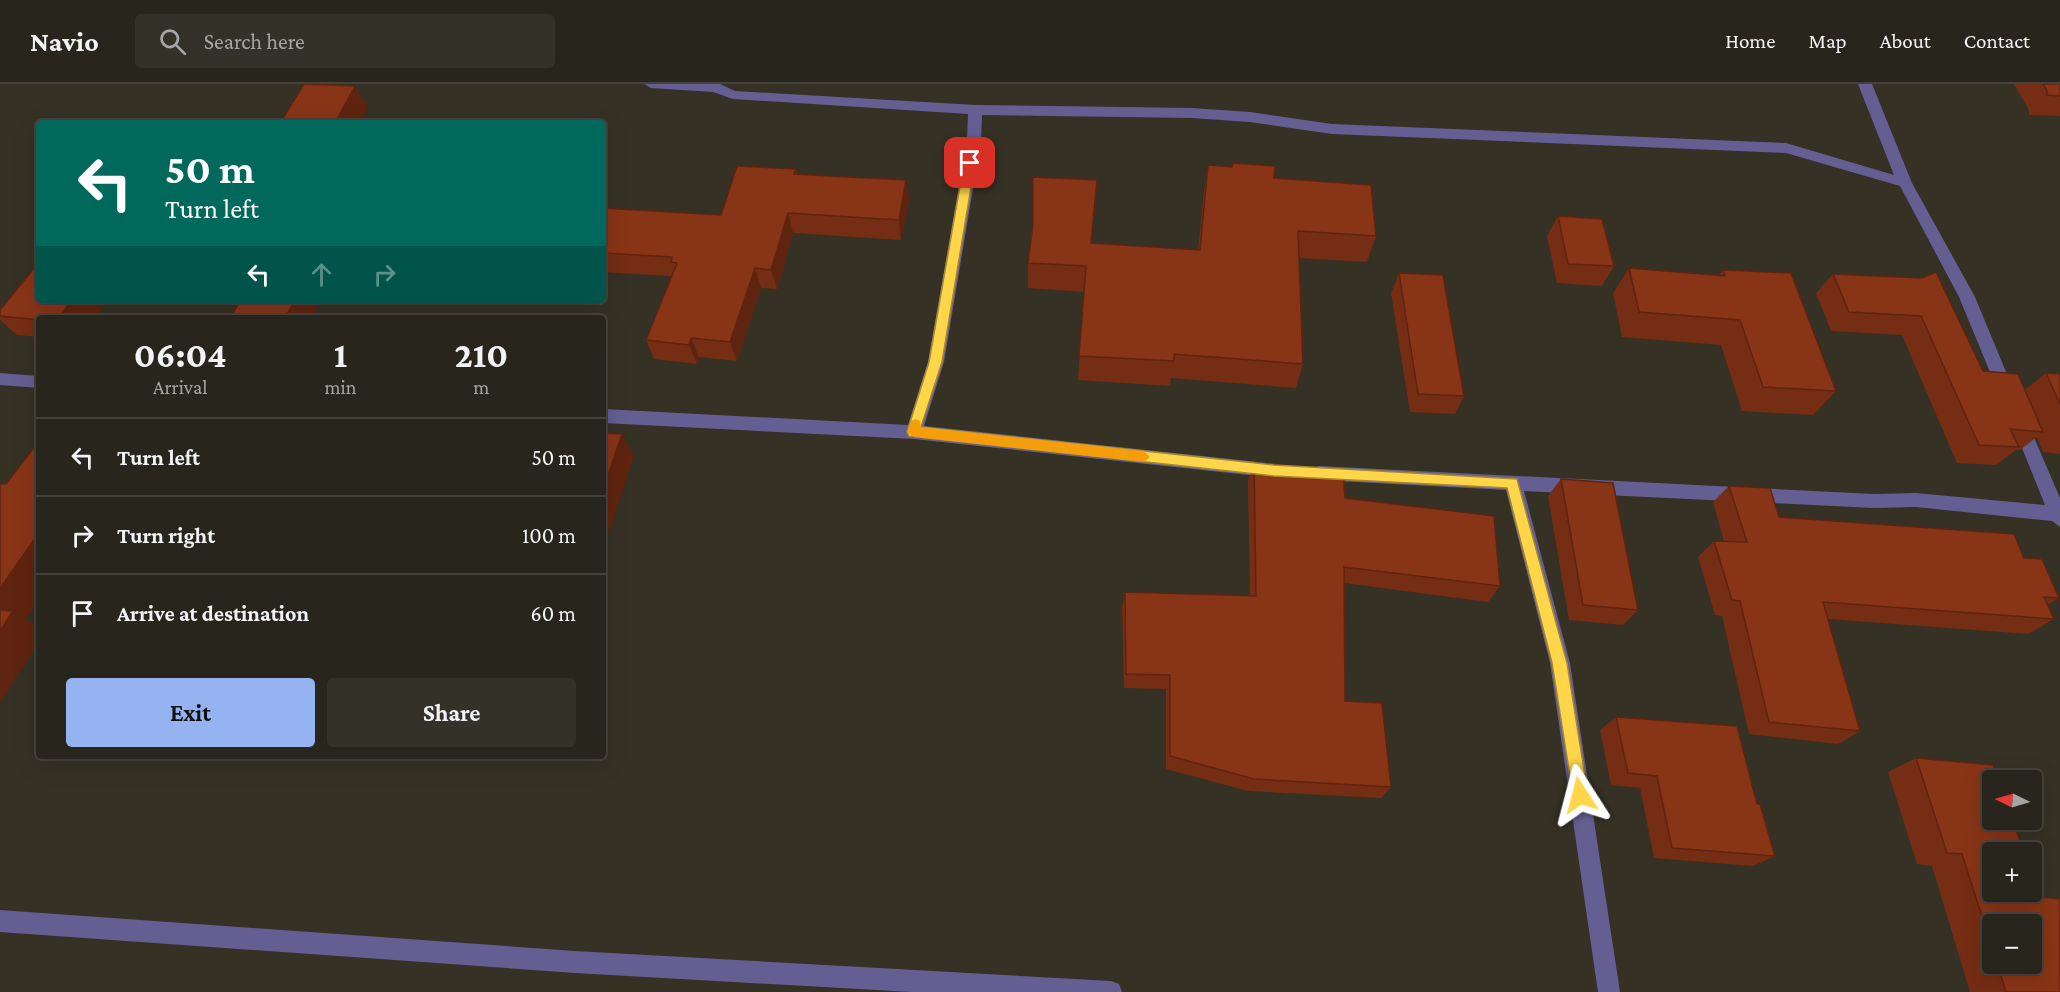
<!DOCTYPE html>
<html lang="en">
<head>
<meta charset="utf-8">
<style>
  body { margin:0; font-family:"Crimson Pro",serif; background:#343129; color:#f1f3f6; height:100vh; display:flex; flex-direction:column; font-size:22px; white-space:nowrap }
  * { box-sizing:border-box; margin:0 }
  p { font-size:20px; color:#a5a5a3 }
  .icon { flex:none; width:33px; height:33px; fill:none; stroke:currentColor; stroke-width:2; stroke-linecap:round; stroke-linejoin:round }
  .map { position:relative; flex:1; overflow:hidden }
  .details { position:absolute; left:36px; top:231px; width:570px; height:444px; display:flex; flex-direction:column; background:#28251c; border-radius:6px; box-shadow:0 6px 24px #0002,0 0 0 2px #44423b }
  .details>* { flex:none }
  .guide { position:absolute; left:36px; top:36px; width:570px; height:183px; border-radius:6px; box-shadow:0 6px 24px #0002,0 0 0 2px #44423b; background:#00695c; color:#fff; overflow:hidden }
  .needle { width:39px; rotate:275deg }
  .fabs { position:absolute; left:1982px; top:686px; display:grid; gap:12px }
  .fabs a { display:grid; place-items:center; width:60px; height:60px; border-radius:6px; background:#28251c; box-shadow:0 6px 24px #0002,0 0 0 2px #44423b; font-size:30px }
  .pin { position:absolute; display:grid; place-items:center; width:51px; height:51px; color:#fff; margin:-26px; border-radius:12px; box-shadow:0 3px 9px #0006 }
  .me { position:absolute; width:66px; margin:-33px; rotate:351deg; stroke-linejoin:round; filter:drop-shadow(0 0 4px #0008) }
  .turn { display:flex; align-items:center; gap:21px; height:126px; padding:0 30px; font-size:27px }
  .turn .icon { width:78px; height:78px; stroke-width:2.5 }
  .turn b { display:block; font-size:42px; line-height:51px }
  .lanes { display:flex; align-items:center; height:57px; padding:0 30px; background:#0003; justify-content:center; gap:30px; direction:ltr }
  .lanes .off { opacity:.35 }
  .eta { display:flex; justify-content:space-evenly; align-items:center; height:102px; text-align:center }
  .eta b { font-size:36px; font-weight:700; line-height:42px }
  .primary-button { display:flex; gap:12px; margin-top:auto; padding:12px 30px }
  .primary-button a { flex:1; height:69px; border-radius:6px; background:#95b2f1; color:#111; font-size:24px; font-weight:700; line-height:69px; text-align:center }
  .primary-button a+a { background:#343129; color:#f1f3f6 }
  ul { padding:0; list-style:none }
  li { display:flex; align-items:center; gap:18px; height:78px; padding:0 30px; border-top:2px solid #44423b }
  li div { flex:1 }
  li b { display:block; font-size:22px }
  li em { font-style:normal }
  header { display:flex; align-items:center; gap:36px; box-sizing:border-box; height:84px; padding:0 30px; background:#28251c; border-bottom:2px solid #44423b }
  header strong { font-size:28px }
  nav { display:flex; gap:33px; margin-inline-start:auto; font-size:21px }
  .search { width:420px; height:54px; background:#343129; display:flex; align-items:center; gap:15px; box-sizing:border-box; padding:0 21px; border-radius:6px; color:#a5a5a3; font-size:22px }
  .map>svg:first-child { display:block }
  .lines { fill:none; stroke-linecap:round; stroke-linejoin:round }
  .minor { fill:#655e92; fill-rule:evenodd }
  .wall { fill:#752d14; fill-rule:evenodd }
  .shaded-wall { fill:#5f2410 }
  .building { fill:#883417; stroke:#5f2410; stroke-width:1.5 }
  .route { fill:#ffd54a; stroke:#a68a30; stroke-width:1.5 }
  .slow { fill:#f59e0b }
</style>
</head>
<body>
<header>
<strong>Navio</strong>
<div class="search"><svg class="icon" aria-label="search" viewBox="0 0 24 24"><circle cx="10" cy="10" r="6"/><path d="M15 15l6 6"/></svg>Search here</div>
<nav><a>Home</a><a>Map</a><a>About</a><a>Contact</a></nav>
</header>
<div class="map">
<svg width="2060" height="908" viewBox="0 0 2060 908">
  <rect width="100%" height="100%" fill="#353125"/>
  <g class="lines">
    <g class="minor">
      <polygon points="644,0 720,0 735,7 975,21 1192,24 1250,28 1332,40 1786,59 1894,91 1858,0 1872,0 1912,99 1975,213 2016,312 2014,317 2008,319 2002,317 1959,213 1900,102 1786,69 1332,50 1250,38 1192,34 982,31 981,57 944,278 924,342 1277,380 1283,382 1286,387 1283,392 1277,394 914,355 603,339 603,325 908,341 928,278 967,57 968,30 733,15 713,8 651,4"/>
      <polygon points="0,289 39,292 39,304 0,301"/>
      <polygon points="2019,330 2025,332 2027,337 2060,414 2060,443 2052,437 1916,423 1874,424 1524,407 1570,579 1620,908 1598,908 1550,579 1506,406 1319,396 1313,394 1310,389 1313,384 1319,382 1874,410 1916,409 2045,421 2011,337 2013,332"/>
      <polygon points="0,826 575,867 1111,897 1119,900 1122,908 912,908 575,889 0,848"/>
    </g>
  </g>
  <g class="wall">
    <polygon points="2014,0 2060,0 2060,32 2029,31 2029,26"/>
    <polygon points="1233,79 1274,94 1376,152 1367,178 1299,174 1303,280 1296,304 1171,294 1170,302 1078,296 1084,208 1028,204 1028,179 1092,159 1198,166 1204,107 1208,81 1232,83"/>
    <polygon points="796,85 797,90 909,116 901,156 793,149 777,205 761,204 737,277 699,273 697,280 654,275 646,256 671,192 603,188 603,124 721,131"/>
    <polygon points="1558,132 1614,182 1602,202 1557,199 1547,152"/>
    <polygon points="1629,184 1719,191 1723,186 1836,307 1813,331 1742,327 1721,261 1622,253 1613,209"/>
    <polygon points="1399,189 1464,312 1455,330 1410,328 1391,209"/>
    <polygon points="1833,190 1922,194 1983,287 2025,306 2046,289 2060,290 2060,370 2043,368 2037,353 2020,366 2016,366 1996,381 1957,379 1902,251 1831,247 1816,209"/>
    <polygon points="0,226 39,234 39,253 17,251 0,236"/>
    <polygon points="1254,379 1345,414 1500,502 1488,518 1344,499 1345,617 1391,703 1381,714 1248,707 1166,685 1166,605 1124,604 1122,524 1125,508 1250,512 1248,397"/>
    <polygon points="1561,395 1638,526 1623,541 1569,536 1548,412"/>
    <polygon points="1729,402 1779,433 2024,474 2059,514 2047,521 2054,535 2028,550 1828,535 1860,647 1838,660 1749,650 1722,532 1715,531 1698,473 1714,457 1724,457 1713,418"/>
    <polygon points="1616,633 1757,720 1775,772 1753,782 1654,774 1640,704 1611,701 1600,646"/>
    <path d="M1916 674 2040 813 2060 908H1970L1932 782 1917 780 1888 688ZM1992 840 2031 879H1992Z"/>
  </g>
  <g class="shaded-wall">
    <polygon points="355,2 368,23 359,39 335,39"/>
    <polygon points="906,96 909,116 901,156 899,136"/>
    <polygon points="788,129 793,149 777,205 771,186"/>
    <polygon points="755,184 761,204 737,277 730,258"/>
    <polygon points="72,216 108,216 94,234 58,234"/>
    <polygon points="295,216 321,216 311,234 285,234"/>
    <polygon points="691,254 699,273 697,280 689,261"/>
    <polygon points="622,350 634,372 603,466 603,406"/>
    <polygon points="39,449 39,515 26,535 39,543 39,558 0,619 0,504"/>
  </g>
  <g class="building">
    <polygon points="304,0 355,2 335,39 280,39"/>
    <polygon points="2043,0 2060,0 2060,12 2047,11 2047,6"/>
    <polygon points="95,37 118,39 92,39"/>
    <polygon points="1233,79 1275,82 1274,94 1371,101 1376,152 1298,147 1303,280 1174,270 1174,277 1079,272 1086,182 1028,179 1033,140 1033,93 1097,96 1091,159 1200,166 1208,81 1232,83"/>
    <polygon points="737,82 796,85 794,90 906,96 899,136 788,129 771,186 755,184 730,258 691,254 689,261 646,256 677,179 671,178 672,173 603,169 603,124 721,131"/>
    <polygon points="1558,132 1602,135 1614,182 1568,180"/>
    <polygon points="39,178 39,216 72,216 58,234 39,234 39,236 0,232 0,226"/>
    <polygon points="1629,184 1725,192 1723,186 1791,189 1836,307 1763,303 1740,236 1639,228"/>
    <polygon points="1936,188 1983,287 2018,290 2043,348 2010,345 2019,363 1979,361 1921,232 1849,228 1833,190 1922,194"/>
    <polygon points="1399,189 1443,191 1464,312 1418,310"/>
    <polygon points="241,216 295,216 285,234 230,234"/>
    <polygon points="2046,289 2060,290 2060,320"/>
    <polygon points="603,349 622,350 603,406"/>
    <polygon points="39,357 39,449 0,504 0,400 6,400"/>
    <polygon points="1254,379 1343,386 1345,414 1494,432 1500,502 1344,483 1345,617 1382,619 1391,703 1254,695 1170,672 1170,591 1126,590 1125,508 1256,512"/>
    <polygon points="1561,395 1613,399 1638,526 1583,521"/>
    <polygon points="1729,402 1770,404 1779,433 2014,450 2024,474 2042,475 2059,514 2044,513 2054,535 1823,518 1860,647 1769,638 1740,517 1732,516 1714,457 1747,458"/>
    <polygon points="0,526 13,527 0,547"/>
    <polygon points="1616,633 1737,642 1757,720 1760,720 1775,772 1672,764 1657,692 1628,689"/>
    <polygon points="1916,674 1993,681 1998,696 1992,696 1992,735 2012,735 2024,768 1992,768 1992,807 2031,807 2031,786 2040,813 2060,815 2060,908 2006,908 1997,879 2031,879 2031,840 1992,840 1992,864 1962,770 1947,769"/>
  </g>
  <polygon class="route" points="970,75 975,79 942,278 921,343 1274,381 1517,395 1567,579 1588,711 1586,717 1580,719 1575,717 1573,711 1552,579 1507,404 1274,392 909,352 907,348 929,278 964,79"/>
  <polygon class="slow" points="916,335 920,337 921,343 1144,367 1150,373 1144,378 914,353 907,348 911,337"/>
</svg>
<div class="fabs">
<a><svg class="needle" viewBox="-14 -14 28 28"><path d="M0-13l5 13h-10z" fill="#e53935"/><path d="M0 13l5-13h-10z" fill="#a5a5a3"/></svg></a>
<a>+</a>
<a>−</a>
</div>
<div class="pin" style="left:970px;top:79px;background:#d93025"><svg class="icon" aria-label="arrive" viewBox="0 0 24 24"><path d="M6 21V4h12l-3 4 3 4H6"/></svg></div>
<svg class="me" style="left:1580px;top:711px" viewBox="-20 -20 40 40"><path d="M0-17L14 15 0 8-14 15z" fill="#ffd54a" stroke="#fff" stroke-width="4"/></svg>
<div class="guide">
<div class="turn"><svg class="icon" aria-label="left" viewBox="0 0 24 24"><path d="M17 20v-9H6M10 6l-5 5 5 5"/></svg><div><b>50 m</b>Turn left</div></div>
<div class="lanes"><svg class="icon" aria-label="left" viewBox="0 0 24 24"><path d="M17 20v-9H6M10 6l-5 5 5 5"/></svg><svg class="icon off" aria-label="ahead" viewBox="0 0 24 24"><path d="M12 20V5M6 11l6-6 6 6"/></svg><svg class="icon off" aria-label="right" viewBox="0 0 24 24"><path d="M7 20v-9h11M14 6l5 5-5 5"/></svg></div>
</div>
<section class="details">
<div class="eta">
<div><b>06:04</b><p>Arrival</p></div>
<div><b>1</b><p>min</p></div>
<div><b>210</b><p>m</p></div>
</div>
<ul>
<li><svg class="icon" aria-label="left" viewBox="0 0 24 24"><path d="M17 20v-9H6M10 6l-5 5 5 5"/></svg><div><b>Turn left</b></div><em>50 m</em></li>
<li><svg class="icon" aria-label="right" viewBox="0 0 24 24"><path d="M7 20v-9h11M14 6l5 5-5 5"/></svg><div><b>Turn right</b></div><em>100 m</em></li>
<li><svg class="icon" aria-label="arrive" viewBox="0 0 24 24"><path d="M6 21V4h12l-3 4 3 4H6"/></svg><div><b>Arrive at destination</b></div><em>60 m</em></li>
</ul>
<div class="primary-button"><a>Exit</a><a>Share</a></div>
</section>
</div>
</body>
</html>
